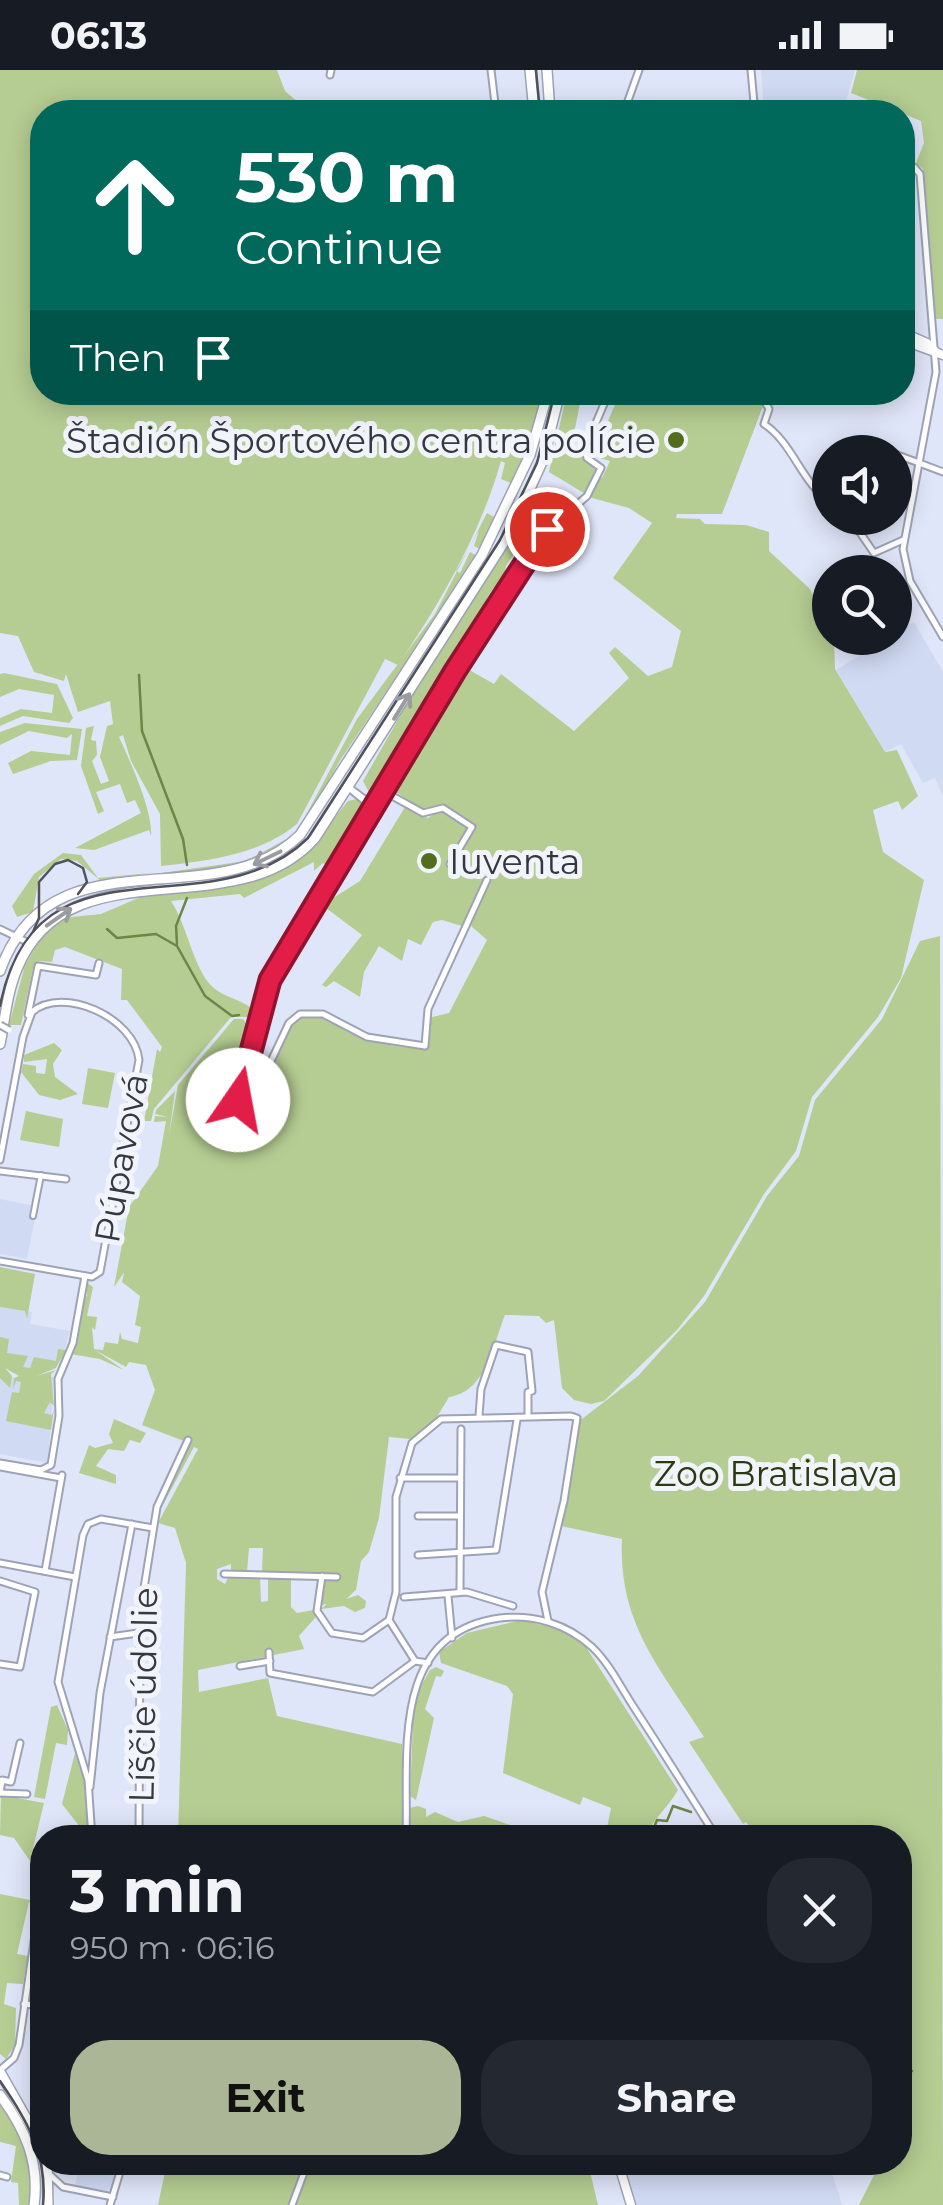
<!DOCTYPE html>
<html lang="en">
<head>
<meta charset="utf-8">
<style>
  body { margin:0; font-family:Montserrat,sans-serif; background:#242831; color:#f1f3f6; height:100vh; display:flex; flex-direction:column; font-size:38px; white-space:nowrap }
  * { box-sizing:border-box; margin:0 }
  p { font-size:32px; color:#9ea1a6 }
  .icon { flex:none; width:55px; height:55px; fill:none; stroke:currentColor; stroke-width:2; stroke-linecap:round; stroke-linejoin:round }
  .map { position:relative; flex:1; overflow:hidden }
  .panel { position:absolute; left:30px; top:1755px; width:882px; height:350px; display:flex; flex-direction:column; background:#171b24; border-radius:40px; box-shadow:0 5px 25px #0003 }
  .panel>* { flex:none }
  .guide { position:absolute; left:30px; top:30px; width:885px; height:305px; border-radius:40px; box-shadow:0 5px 25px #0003; background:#00695c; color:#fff; overflow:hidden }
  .fabs { position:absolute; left:812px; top:365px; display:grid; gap:20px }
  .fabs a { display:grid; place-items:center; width:100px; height:100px; border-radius:50%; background:#171b24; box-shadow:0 5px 25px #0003; font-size:50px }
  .pin { position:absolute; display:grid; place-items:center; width:85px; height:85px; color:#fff; margin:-42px; border:5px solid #fff; border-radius:50%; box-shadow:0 2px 10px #0007 }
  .me { position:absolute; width:110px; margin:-55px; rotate:12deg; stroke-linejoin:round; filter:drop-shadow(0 0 8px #0008) }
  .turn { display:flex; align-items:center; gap:35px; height:210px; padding:0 40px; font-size:45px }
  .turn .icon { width:130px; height:130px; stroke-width:2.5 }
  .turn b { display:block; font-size:70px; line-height:85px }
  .then { display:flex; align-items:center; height:95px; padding:0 40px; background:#0003; gap:20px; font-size:38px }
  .round { display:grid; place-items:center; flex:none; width:105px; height:105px; border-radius:40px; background:#242831 }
  .summary { display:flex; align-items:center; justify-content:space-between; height:170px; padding:0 40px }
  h1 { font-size:60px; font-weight:700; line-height:75px }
  .primary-button { display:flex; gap:20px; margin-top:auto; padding:20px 40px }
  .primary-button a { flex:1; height:115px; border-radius:40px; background:#aab695; color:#111; font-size:40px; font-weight:700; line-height:115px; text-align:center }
  .primary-button a+a { background:#242831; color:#f1f3f6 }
  .status { display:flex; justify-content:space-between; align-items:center; height:70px; padding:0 50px; background:#171b24; direction:ltr }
  .status svg { height:28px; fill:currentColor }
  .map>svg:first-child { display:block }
  .built { fill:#d1daf3 }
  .green { fill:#b5cc92 }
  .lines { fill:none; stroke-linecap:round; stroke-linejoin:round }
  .stream { stroke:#6e8548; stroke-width:2.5 }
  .pedestrian-casing { stroke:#9da3b5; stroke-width:8 }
  .minor-casing { stroke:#9da3b5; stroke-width:9 }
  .tertiary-casing { stroke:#9da3b5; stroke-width:11 }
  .secondary-casing { stroke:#9da3b5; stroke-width:12 }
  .pedestrian { stroke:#fff; stroke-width:4 }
  .minor { stroke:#fff; stroke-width:5 }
  .tertiary { stroke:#fff; stroke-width:8 }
  .secondary { stroke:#fff; stroke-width:9 }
  .tram { stroke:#50525c; stroke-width:2.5 }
  .minor-bridge-casing { stroke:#9da3b5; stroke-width:9; stroke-linecap:butt }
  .minor-bridge { stroke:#fff; stroke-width:5 }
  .oneway { stroke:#9a9ca0 }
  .route-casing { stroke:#92132f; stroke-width:25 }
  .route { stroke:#e11d48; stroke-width:18 }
  .poi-dot { fill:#536c1e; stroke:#f1f4fb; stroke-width:4 }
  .labels { text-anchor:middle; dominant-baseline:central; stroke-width:10; stroke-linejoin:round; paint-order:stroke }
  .poi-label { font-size:35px; fill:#363840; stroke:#f1f4fb; text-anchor:end }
  .street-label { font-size:35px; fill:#363840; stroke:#f1f4fb }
  .park-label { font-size:35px; fill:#2c3a13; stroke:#f1f4fb }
</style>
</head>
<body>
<div class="status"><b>06:13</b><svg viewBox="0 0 49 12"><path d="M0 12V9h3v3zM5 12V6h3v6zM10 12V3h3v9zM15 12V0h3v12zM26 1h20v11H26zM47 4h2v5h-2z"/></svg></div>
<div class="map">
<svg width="943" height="2135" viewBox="0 0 943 2135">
  <rect width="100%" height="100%" fill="#e0e6f9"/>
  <g class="built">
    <polygon points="761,0 855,0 843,42 764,42"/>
    <polygon points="914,552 943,602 943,727 935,708 923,713 901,674 885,682 836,600"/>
    <polygon points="0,1129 31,1135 29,1147 35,1148 27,1189 0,1184"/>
    <polygon points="0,1237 32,1242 30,1254 70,1261 62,1288 43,1302 0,1291"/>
    <polygon points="0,1299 14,1308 54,1307 48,1393 0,1384"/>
    <polygon points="80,2093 119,2093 113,2118 107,2121 75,2116"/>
    <polygon points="622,2093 829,2093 842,2135 634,2135"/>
  </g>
  <g class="green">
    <path d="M0 0H277L285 21 309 42H42V322L545 323 534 368 513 414 501 409 505 393 501 391C480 465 440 533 398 595L385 589 297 754C259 785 208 791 161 796L160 744 131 691 123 665 119 667C130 691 153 741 151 766L149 760 94 780 75 778 141 743 135 730 127 733 120 714 96 722 104 741 98 744 81 696 86 658 94 656 91 670 96 671 97 685 92 691 101 714 109 711 100 687 107 656 113 654 110 631 78 642 66 604 64 611 34 602 18 566 0 563Z"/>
    <polygon points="857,0 943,0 943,249 935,249 923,99 916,93 924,73 921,51 851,23"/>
    <path d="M567 323H582L572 374 602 408 610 391 593 386 620 323H742L763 336 722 444H677L676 448 700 449 705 454 746 455 769 462V481L810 519 834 570 835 599 885 682 897 680 918 726 902 740 898 731 873 740 883 782 924 810 901 908 878 947 812 1027 796 1081 764 1124 704 1226 677 1260 604 1331 591 1334 574 1330 562 1318 554 1250 546 1253 539 1246 505 1245C493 1275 486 1322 449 1327L434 1352 410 1369 389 1367 379 1448 369 1482 361 1491 356 1520 346 1529 358 1525 366 1531 365 1538 355 1542 344 1536 321 1539 327 1534 319 1535 325 1511 339 1507 262 1501 263 1478H249L247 1502H231V1494L217 1499V1509L225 1514 228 1508 260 1506 261 1532 268 1531V1506H291V1537L297 1543 314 1540 316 1547 299 1566 304 1579 198 1600 199 1622 268 1608 277 1646 402 1674V1767H178L186 1493 175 1458 158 1453 198 1379 194 1377 159 1442 189 1373 142 1355 155 1320 146 1295 129 1292 126 1297 95 1280 124 1300 100 1289 70 1284 83 1228 87 1226 86 1212 93 1217 87 1246 97 1247 95 1260 92 1257 94 1279 103 1280 105 1272 118 1274 120 1262 122 1269 138 1273 141 1257 135 1255 140 1226 122 1212 135 1152 125 1201 114 1217 129 1137 158 1096 166 1051 154 1052 155 1046 168 1047 155 1044 156 1040 175 1021 169 1065 178 1015 234 949H243L249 958 232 1030 250 1034 293 950C322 937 334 958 359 967 379 975 402 977 423 979L430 968 428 948 449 943 487 870 471 856 498 787 493 793 487 790 481 799 485 812 465 857 442 850 433 852 421 875 408 869 402 891 379 876 364 902 360 927 334 911 326 917 322 915 362 865 322 835 360 811 405 737 428 748 445 736 426 742 390 718 464 597 494 614 501 604 574 661 629 608 609 583 615 577 648 606 672 597 681 561 613 508 652 453 629 438 592 428 549 402Z"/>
    <polygon points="487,443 496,448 480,479 474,476 479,460 456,501 460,503 470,482 477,486 339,692 308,751 282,778 240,796 156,806 154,804 246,791 296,764 357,649 435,544"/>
    <path d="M519 458 529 462 506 496 503 511C487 519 483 539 476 553 473 559 463 566 459 573L461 588 383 721 371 726 363 711 411 627Z"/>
    <polygon points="4,603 57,614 73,648 69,653 23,646 0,656 0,648 21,639 52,643 54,625 19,619 0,627 0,604"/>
    <polygon points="25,653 82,659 77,690 51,691 13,704 8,693 31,681 70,685 72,664 67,668 29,661 0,675 0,662"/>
    <path d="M357 729 366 735V748L332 800 323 793 314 801V792L244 828 240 824 171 831C187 856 192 891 208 912 221 929 242 927 255 942L253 947H231L154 1039 151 1051H144L157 979 160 982 162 977 127 930H121L122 899 65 877 55 880 52 892 39 891 33 898 21 955H9L25 895 44 863 62 848 101 844 143 826 234 817 277 803 304 785 348 731Z"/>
    <polygon points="63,783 81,785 98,808 150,803 101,811 77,791 61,789 39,807 33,842 17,847 12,836 34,804"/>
    <path d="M940 866 943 2135H859L880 2093 900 2092V1768L758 1767 746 1752 743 1754 689 1672 704 1667C662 1600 618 1555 622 1469L561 1456 578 1352 638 1306 705 1232 767 1126 799 1086 815 1030 882 949 920 871Z"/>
    <polygon points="54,973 62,980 53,994 55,1007 78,1024 60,1030 39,1025 21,1002 23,994 36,996 36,1003 45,1004 47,989 24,992 24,985"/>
    <polygon points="88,998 115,1003 108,1038 82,1034"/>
    <polygon points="26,1041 63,1049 59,1077 20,1070"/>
    <polygon points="0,1197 35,1204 27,1249 25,1241 0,1237"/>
    <polygon points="0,1267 9,1269 7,1283 28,1286 23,1297 30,1298 34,1287 56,1291 58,1279 66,1280 56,1298 36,1306 56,1300 51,1304 54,1336 50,1332 44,1343 52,1345 54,1339 51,1360 6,1351 12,1322 19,1323 21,1312 16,1311 13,1320 14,1308 19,1306 5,1298 12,1306 10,1318 0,1308"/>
    <polygon points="114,1349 146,1363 140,1373 130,1370 124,1381 108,1379 96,1396 116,1405 116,1414 79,1403 89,1375 95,1378 113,1373 109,1364"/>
    <path d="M522 1550 559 1559 584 1574 678 1720C667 1739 654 1747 646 1767L607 1758 611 1738 583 1727 580 1735 503 1703 513 1624 507 1616 441 1593 439 1582 467 1563Z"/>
    <polygon points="436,1597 444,1601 441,1607 436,1606 425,1639 434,1648 416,1730 410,1726 414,1629 430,1600"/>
    <polygon points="57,1635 68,1660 67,1675 56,1673 45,1729 34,1727 51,1637"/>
    <polygon points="75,1683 85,1713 88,1767 62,1734"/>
    <polygon points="1,1725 44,1733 30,1791 14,1768 0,1765"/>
    <polygon points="418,1736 426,1739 426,1747 435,1742 458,1752 484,1746 545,1767 474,1767 444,1755 436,1767 411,1767 409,1738"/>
    <polygon points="0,1824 30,1830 36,1837 29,1832 17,1884 28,1886 23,1914 7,1913 4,1934 16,1938 15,1975 6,1989 0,1984"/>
    <path d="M0 2029C24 2063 32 2094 31 2135H19L18 2113 11 2112 16 2076 0 2072Z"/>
    <polygon points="167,2092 588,2093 598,2135 158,2135"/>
  </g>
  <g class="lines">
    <g class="stream">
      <polyline points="139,605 142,661 183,769 187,795"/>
      <polyline points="107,859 117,868 156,864 177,876 205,926 232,946 239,945"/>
      <polyline points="177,874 176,856 187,828"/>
      <polyline points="607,1759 629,1768"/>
      <polyline points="650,1768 657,1750 667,1751 673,1736 691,1742"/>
      <polyline points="900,1997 912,2001"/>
    </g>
    <defs>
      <polyline id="pedestrian" points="33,1146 41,1105"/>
      <g id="minor">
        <polyline points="491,0 496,42"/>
        <polyline points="330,5 331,0"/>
        <polyline points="624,42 639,0"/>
        <polyline points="749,42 754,33 751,0"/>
        <polyline points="902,96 914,97 920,104 936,302 903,479 910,511 943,567"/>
        <path d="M759 322 769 339 764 354C793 373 801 412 830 432"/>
        <polyline points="865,370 892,382"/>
        <polyline points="895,384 943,402"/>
        <polyline points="850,448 874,483 903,470"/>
        <polyline points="517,450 540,467"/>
        <polyline points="347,716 374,736"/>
        <polyline points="349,718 366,732"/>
        <polyline points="385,722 423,743 443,738 472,757 450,794"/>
        <polyline points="487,810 428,939 425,976 367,967 323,944 300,944 289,953 254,1027 239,1031 271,910 540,467 587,426 601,398 587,388 585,379 609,322"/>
        <polyline points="0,859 31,874"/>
        <polyline points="28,945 38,896 96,905 99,893"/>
        <path d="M0 1090 23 967 32 942C63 915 135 948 139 990L100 1202 92 1207 0 1191"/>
        <polyline points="0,1101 66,1109"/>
        <polyline points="479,1346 481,1319 496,1275 528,1282 532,1321 528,1322 528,1346"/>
        <polyline points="0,1393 41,1400 51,1395 59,1346 58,1309 73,1273 85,1206"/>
        <polyline points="0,1397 61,1408"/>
        <polyline points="400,1408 460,1408"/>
        <polyline points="418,1446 460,1446"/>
        <polyline points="418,1485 496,1480 517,1350"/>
        <polyline points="0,1493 75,1507"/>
        <polyline points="45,1501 62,1405"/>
        <polyline points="224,1504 337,1507"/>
        <polyline points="322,1506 317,1541 332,1563 363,1568 389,1550 415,1591"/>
        <polyline points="0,1511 35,1522 20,1597 0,1594"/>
        <polyline points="460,1521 461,1359"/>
        <polyline points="448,1526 452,1568"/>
        <polyline points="404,1527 467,1522 513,1536"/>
        <polyline points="389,1550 396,1522 396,1427 412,1373 441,1349 571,1346 577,1348 564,1431 542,1522 548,1551"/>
        <polyline points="110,1567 138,1563"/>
        <polyline points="269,1582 270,1603 373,1622 415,1591 428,1593"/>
        <polyline points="240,1596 270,1591"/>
        <polyline points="90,1717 100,1623 132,1454"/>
        <polyline points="0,1723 2,1710 11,1712 20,1673"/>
        <polyline points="0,1723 27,1724"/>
        <polyline points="92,1768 88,1710 58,1612 83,1465 88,1454 101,1449 153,1458"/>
        <polyline points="139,1768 140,1543 157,1437 188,1370"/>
        <path d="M406 1768C409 1687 388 1563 500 1548 534 1544 567 1554 592 1577 610 1594 621 1618 635 1639 663 1682 690 1725 717 1768"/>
        <polyline points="31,1896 42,1898"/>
        <polyline points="24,1934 42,1936"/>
        <polyline points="0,2000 14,1988 19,1975 40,1830"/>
        <polyline points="48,2103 63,2117 113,2127"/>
        <polyline points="0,2105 7,2107"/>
        <polyline points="110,2135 123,2092"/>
        <polyline points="292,2135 308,2092"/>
      </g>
      <g id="tertiary">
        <polyline points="902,262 927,273 936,282"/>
        <polyline points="902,270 943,285"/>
        <polyline points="618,2092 631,2135"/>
      </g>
      <g id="secondary">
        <polyline points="530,0 534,42"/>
        <polyline points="547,0 550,42"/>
        <path d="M0 901C51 757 213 850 300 765L482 485 530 385 548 322"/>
        <path d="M0 974C5 949 7 923 17 899 68 772 236 859 315 768L510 463 543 390 560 322"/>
        <polyline points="0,2002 42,2076"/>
        <path d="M0 2025C25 2059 40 2092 34 2135"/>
        <polyline points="47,2092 48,2135"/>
      </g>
    </defs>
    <use href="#pedestrian" class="pedestrian-casing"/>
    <use href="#minor" class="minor-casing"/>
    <use href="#tertiary" class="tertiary-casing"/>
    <use href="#secondary" class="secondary-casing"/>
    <use href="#pedestrian" class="pedestrian"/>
    <use href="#minor" class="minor"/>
    <use href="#tertiary" class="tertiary"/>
    <use href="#secondary" class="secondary"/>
    <g class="tram">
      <polyline points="536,0 540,42"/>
      <polyline points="33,862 39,848 39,812 55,794 68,790 83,798 87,812 78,824"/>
      <path d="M0 936C36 754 210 864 308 768L500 470 537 393 555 322"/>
      <path d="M0 2011C27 2050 48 2086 43 2135"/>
    </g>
    <defs>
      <polyline id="minor-bridge" points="0,955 9,960"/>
    </defs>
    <use href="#minor-bridge" class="minor-bridge-casing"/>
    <use href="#minor-bridge" class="minor-bridge"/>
  </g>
  <defs><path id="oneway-shaft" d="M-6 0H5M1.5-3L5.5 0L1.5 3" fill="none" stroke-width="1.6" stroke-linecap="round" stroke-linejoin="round" transform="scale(2.5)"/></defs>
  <g class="oneway">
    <use href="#oneway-shaft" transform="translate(402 636) rotate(-58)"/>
    <use href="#oneway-shaft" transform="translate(267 788) rotate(154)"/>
    <use href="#oneway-shaft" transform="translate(59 847) rotate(-35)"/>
  </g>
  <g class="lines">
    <defs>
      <polyline id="route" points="238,1030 270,910 455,601 547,459"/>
    </defs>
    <use href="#route" class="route-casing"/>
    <use href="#route" class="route"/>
  </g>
  <g class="poi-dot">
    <circle cx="676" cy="370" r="10"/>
    <circle cx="429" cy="791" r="10"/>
  </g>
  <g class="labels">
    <g class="poi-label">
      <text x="656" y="370">Štadión Športového centra polície</text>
      <text x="449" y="791" text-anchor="start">Iuventa</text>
    </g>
    <g class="street-label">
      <text transform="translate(121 1088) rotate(-80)">Púpavová</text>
      <text transform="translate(143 1625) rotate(-89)">Líščie údolie</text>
    </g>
    <g class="park-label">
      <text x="776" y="1403">Zoo Bratislava</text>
    </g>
  </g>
</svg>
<div class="fabs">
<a><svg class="icon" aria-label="sound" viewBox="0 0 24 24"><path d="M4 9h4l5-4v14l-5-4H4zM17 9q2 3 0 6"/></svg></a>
<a><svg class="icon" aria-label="search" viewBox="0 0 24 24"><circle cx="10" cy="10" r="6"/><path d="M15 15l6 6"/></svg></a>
</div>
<div class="pin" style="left:547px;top:459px;background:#d93025"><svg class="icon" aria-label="arrive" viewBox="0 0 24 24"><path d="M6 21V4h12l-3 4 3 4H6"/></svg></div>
<svg class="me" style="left:238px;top:1030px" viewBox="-20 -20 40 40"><circle r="19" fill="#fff"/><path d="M0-13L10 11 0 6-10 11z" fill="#e11d48"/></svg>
<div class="guide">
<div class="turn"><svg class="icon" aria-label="ahead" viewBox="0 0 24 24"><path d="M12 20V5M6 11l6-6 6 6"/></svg><div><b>530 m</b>Continue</div></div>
<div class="then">Then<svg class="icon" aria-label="arrive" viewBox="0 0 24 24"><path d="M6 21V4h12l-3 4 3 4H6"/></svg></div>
</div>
<section class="panel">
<div class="summary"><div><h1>3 min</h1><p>950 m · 06:16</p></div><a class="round"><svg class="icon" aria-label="close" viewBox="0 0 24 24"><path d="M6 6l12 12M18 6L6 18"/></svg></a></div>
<div class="primary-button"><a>Exit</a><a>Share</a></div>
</section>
</div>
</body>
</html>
